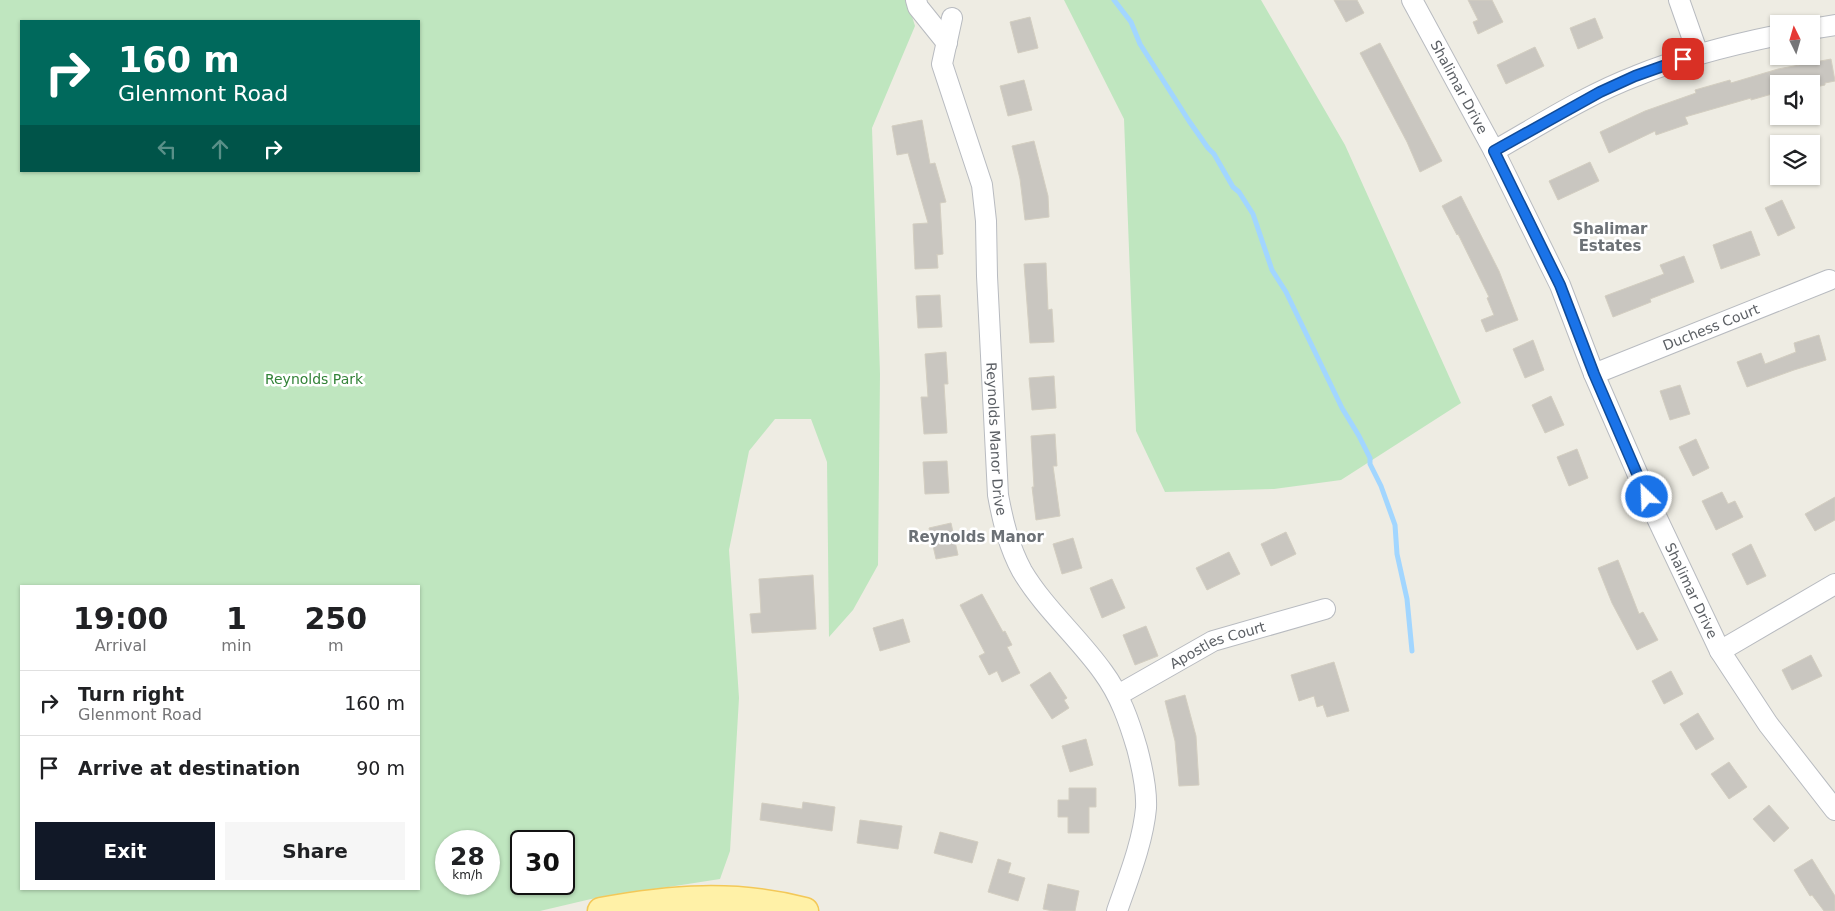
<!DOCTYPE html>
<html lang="en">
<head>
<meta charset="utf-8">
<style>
  body { margin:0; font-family:"DejaVu Sans",sans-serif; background:#f6f6f6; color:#202124; height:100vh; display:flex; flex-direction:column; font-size:19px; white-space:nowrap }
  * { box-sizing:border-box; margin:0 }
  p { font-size:16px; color:#757577 }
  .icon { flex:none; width:28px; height:28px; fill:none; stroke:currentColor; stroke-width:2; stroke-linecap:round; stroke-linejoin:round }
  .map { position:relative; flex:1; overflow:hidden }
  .sheet { position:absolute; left:20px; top:585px; width:400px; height:305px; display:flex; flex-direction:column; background:#fff; border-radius:0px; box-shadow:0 1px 4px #0004 }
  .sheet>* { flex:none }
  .top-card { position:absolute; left:20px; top:20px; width:400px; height:152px; border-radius:0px; box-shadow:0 1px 4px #0004; background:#00695c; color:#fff; overflow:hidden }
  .needle { width:32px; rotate:355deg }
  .controls { position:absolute; left:1770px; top:15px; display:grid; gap:10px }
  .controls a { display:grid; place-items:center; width:50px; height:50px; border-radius:0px; background:#fff; box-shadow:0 1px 4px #0004; font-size:25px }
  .speed { position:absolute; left:435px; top:830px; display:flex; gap:10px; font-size:25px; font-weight:700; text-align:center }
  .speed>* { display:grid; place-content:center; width:65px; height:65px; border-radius:50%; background:#fff; box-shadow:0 1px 4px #0004; line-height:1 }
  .speed small { font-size:12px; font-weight:400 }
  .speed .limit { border:2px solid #111; border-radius:8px; background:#fff; color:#111 }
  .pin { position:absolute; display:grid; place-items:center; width:42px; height:42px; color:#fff; margin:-21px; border-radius:10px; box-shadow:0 2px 8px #0006 }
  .me { position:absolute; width:55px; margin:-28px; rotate:336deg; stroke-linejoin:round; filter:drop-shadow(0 0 4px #0008) }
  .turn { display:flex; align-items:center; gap:18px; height:105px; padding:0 15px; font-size:22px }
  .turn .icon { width:65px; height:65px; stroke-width:2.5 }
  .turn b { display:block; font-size:35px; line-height:42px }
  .lanes { display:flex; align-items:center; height:48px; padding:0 15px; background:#0003; justify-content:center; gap:25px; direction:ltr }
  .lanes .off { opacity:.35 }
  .eta { display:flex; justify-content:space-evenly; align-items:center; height:85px; text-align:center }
  .eta b { font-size:30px; font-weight:600; line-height:35px }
  .action { display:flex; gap:10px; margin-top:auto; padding:10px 15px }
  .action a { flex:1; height:58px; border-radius:0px; background:#111827; color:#fff; font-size:20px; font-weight:600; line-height:58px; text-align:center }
  .action a+a { background:#f6f6f6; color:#202124 }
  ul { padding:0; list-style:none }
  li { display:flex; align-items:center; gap:15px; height:65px; padding:0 15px; border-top:1px solid #e0e0e0 }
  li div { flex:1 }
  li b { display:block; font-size:19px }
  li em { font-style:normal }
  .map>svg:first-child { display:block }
  .green { fill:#bfe6bf; fill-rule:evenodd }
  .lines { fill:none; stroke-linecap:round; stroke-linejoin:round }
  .stream { stroke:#a2d6ff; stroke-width:5 }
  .building { fill:#c9c6c0; stroke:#d3cec1 }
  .minor-casing { stroke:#b8bbc0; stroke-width:22 }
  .major-casing { stroke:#f3c858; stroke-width:29 }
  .minor { stroke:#fff; stroke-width:20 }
  .major { stroke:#fff1a7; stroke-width:26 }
  .route-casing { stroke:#114b97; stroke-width:12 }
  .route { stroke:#1a73e8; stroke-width:9 }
  .labels { text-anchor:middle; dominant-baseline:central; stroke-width:5; stroke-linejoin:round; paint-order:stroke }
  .street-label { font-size:14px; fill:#5b5f64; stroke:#fff }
  .park-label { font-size:14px; fill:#338338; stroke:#fff }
  .neighbourhood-label { font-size:15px; font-weight:bold; fill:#6c7176; stroke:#fff }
</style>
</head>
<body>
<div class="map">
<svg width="1835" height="911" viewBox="0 0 1835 911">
  <rect width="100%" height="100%" fill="#eeece3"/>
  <g class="green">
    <path d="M0 0H907L915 26 872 128 880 374 878 565 853 610 829 637 827 462 811 419H775L749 451 729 550 739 698 730 851 720 879 591 899 540 911H0ZM21 21H419V171H21ZM21 586H419V889H21ZM446 841H489V884H446ZM521 841H564V884H521Z"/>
    <polygon points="1064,0 1261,0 1345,145 1461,403 1341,480 1274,489 1165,492 1136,431 1124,119"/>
  </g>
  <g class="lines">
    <polyline class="stream" points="1114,0 1131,22 1140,44 1189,121 1208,148 1214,154 1233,187 1239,192 1253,214 1272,270 1286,292 1342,408 1359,436 1370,458 1370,464 1381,486 1395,525 1397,554 1407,599 1412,651"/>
  </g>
  <g class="building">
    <polygon points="1334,0 1357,0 1364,13 1346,22"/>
    <polygon points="1468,0 1492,0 1503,22 1478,34 1473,22 1478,20"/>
    <polygon points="1030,17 1038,48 1018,53 1010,22"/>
    <polygon points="1595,18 1603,38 1578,49 1570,28"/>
    <polygon points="1380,43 1442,161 1420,172 1407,142 1360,53"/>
    <polygon points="1535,47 1544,66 1506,84 1497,65"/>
    <polygon points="1831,59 1835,81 1825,83 1825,85 1811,88 1811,84 1779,84 1779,92 1751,100 1751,98 1685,117 1688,124 1656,135 1655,131 1609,153 1600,132 1645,111 1696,93 1695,90 1730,80 1731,83 1778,69"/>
    <polygon points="1024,80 1032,110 1008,116 1000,86"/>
    <polygon points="922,120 930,164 935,163 946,202 940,203 943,254 937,255 937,254 938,268 915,269 913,224 928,223 908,153 897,155 892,126"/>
    <polygon points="1034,141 1048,196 1049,217 1025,220 1020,179 1012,146"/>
    <polygon points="1590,162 1599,181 1558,200 1549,181"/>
    <polygon points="1461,196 1499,271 1518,320 1486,332 1481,320 1494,315 1487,298 1489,297 1458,234 1457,235 1442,206"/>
    <polygon points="1782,200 1795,228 1778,236 1765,208"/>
    <polygon points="1751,231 1760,255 1721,269 1713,245"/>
    <polygon points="1684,256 1694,282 1650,299 1651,302 1613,317 1605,296 1664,274 1660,265"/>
    <polygon points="1046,263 1048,310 1052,309 1054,342 1030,343 1024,264"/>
    <polygon points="940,295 942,327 918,328 916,296"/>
    <polygon points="1819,335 1826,360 1794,370 1747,387 1737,362 1761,353 1765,364 1796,352 1794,343"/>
    <polygon points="1533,340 1544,370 1525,378 1513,349"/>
    <polygon points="946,352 948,384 944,384 947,433 924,434 921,397 928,397 925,354"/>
    <polygon points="1054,376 1056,408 1032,410 1029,378"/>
    <polygon points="1680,385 1690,414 1670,420 1660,391"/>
    <polygon points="1551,396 1564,425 1545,433 1532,405"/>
    <polygon points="1055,434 1057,466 1053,466 1060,516 1036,520 1032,487 1034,487 1031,436"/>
    <polygon points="1696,439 1709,468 1693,476 1679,447"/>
    <polygon points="1577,449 1588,478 1569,486 1557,457"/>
    <polygon points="947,461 949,493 925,494 923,462"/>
    <polygon points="1722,492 1728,504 1735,501 1743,517 1716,530 1702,501"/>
    <polygon points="1835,497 1835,520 1815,531 1805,514"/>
    <polygon points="951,523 958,555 936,559 929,528"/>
    <polygon points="1286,532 1296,554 1271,566 1261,544"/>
    <polygon points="1073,538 1082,568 1062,574 1053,544"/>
    <polygon points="1751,544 1766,576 1747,585 1732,554"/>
    <polygon points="1229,552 1240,574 1207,590 1196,568"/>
    <polygon points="1618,560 1639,614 1643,612 1658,640 1637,650 1612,603 1598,568"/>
    <polygon points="813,575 816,629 752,633 750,614 761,613 759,579"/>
    <polygon points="1112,579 1125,608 1102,618 1090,588"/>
    <polygon points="982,594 1003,632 1005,631 1012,645 1007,647 1020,673 1002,682 997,671 989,675 979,656 985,653 960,605"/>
    <polygon points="903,619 910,642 880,651 873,628"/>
    <polygon points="1146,626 1158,656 1135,665 1123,635"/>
    <polygon points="1811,655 1822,676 1792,690 1782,670"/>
    <polygon points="1334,662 1349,711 1327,717 1323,705 1317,707 1314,696 1299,701 1291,675"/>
    <polygon points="1671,671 1683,694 1664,704 1652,681"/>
    <polygon points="1050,672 1067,698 1064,700 1069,708 1052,719 1030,685"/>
    <polygon points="1185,695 1196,736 1199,785 1179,786 1175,741 1165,701"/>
    <polygon points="1698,713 1714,739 1696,750 1680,724"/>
    <polygon points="1086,739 1093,765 1070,772 1062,746"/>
    <polygon points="1729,762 1747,787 1729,799 1711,774"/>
    <polygon points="1069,788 1096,788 1096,807 1089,807 1089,833 1068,833 1068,817 1058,817 1058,800 1069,800"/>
    <polygon points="803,802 835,807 832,831 760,820 762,803 802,809"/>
    <polygon points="1769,805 1789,828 1774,842 1753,819"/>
    <polygon points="860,820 902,826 898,849 857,843"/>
    <polygon points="940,832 978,842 972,863 934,853"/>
    <polygon points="998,859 1011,863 1008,873 1025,878 1018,901 988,892"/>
    <polygon points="1812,859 1835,896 1835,911 1824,911 1812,895 1810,896 1794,870"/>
    <polygon points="1048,884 1079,891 1075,911 1053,911 1043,909"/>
  </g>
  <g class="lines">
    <defs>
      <g id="minor">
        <polyline points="916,0 918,7 947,43"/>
        <path id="s1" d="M1412 0 1494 151 1560 285 1594 374 1655 514 1720 651 1768 724 1835 810"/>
        <polyline points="1679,0 1698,54"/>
        <path id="s2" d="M952 18 942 64 982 185 986 221 987 276 998 495C1003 522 1009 547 1022 571 1044 608 1078 637 1103 672 1120 695 1129 721 1137 748 1142 767 1147 788 1146 808 1143 842 1128 879 1117 911"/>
        <polyline points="1811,29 1835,25"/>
        <path d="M1494 151C1540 125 1586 95 1636 76 1682 57 1730 45 1779 35"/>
        <path id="s3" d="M1594 374 1829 280"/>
        <polyline points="1720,651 1835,584"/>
        <path id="s4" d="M1118 695 1213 641 1325 609"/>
      </g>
      <path id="major" d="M601 911C669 898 737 893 805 911"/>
    </defs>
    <use href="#minor" class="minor-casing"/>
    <use href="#major" class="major-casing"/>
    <use href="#minor" class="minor"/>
    <use href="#major" class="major"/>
  </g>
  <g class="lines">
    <defs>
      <polyline id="route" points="1647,497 1594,374 1560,285 1494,151 1600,92 1635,76 1683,59"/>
    </defs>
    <use href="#route" class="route-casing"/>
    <use href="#route" class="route"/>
  </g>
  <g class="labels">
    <g class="street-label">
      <text stroke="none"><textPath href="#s1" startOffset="99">Shalimar Drive</textPath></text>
      <text stroke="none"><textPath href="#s3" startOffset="126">Duchess Court</textPath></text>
      <text stroke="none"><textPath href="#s2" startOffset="429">Reynolds Manor Drive</textPath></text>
      <text stroke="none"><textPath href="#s1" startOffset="654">Shalimar Drive</textPath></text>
      <text stroke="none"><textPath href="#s4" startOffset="112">Apostles Court</textPath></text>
    </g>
    <g class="park-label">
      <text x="314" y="379">Reynolds Park</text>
    </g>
    <g class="neighbourhood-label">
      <text x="1610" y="229">Shalimar<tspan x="1610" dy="17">Estates</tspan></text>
      <text x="976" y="537">Reynolds Manor</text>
    </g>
  </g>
</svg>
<div class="controls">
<a><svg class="needle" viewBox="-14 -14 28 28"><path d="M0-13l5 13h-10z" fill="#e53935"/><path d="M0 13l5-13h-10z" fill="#757577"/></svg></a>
<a><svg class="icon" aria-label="sound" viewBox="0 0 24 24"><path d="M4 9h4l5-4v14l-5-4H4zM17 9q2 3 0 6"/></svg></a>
<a><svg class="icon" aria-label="layers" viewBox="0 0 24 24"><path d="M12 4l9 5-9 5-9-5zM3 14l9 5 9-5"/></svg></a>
</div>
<div class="speed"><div>28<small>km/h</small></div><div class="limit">30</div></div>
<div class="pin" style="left:1683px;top:59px;background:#d93025"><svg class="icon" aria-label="arrive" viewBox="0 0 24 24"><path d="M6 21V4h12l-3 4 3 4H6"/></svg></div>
<svg class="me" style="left:1647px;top:497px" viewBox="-20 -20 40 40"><circle r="17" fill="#1a73e8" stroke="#fff" stroke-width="3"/><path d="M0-11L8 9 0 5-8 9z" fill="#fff"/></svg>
<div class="top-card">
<div class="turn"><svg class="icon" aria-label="right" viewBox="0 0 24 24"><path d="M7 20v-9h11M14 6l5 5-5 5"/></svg><div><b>160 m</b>Glenmont Road</div></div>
<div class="lanes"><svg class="icon off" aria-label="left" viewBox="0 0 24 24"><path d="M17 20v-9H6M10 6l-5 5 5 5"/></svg><svg class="icon off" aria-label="ahead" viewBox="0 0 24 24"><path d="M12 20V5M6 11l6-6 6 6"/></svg><svg class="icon" aria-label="right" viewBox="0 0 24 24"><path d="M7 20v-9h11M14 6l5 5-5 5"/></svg></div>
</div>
<section class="sheet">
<div class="eta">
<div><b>19:00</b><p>Arrival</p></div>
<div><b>1</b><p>min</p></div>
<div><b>250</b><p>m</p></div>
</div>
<ul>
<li><svg class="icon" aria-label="right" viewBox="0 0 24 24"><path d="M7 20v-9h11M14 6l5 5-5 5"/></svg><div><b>Turn right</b><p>Glenmont Road</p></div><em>160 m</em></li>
<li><svg class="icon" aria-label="arrive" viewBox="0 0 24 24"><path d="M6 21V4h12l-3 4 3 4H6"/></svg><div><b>Arrive at destination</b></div><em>90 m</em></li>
</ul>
<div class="action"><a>Exit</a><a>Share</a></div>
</section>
</div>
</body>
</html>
